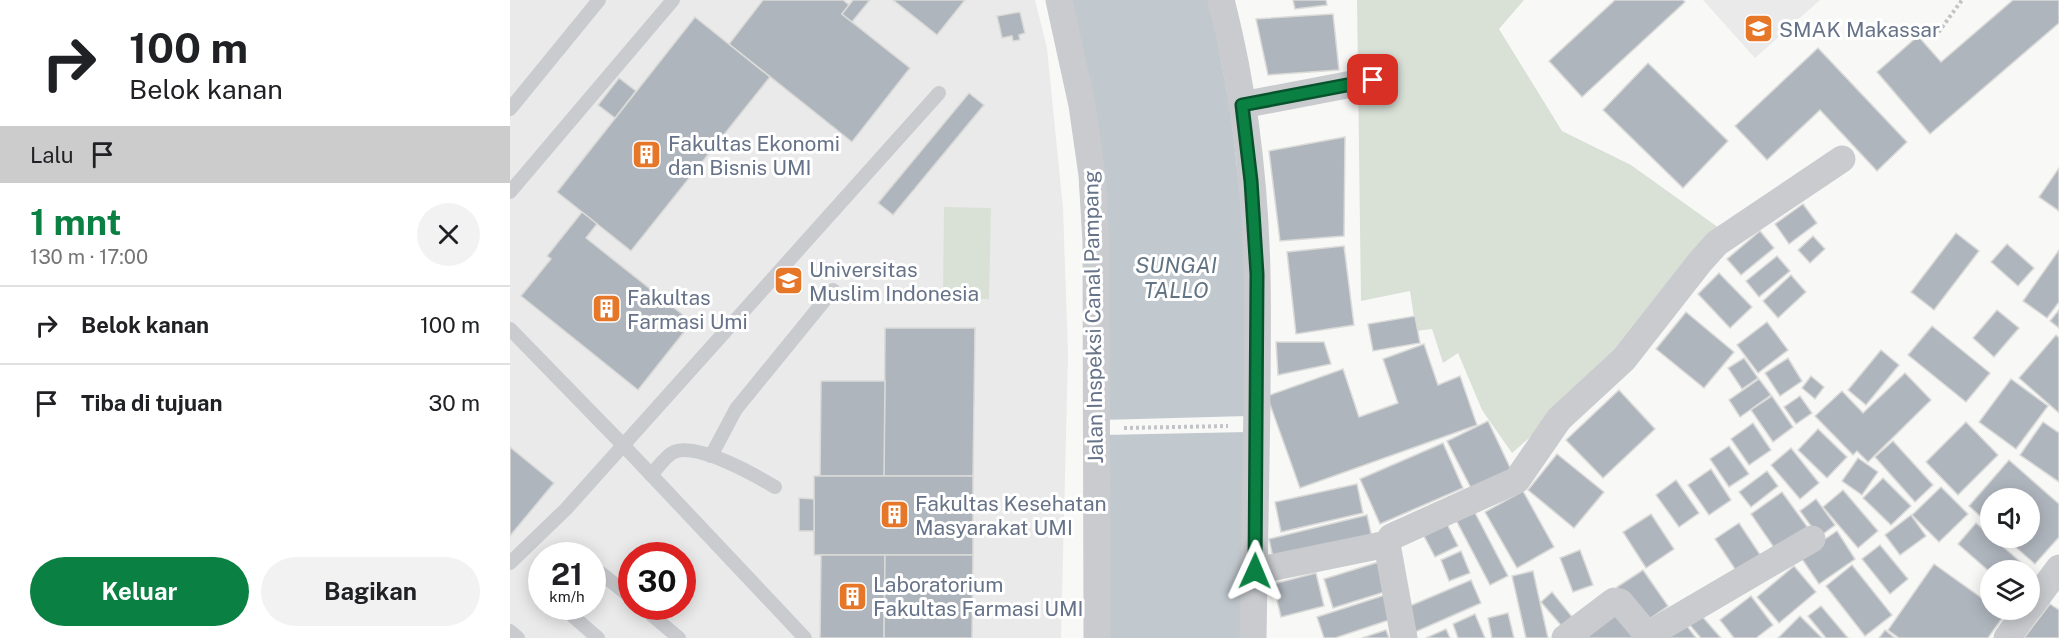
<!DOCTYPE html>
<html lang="id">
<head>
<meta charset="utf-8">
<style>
  body { margin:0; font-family:"Public Sans",sans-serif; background:#f2f2f2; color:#202124; height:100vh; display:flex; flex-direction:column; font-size:22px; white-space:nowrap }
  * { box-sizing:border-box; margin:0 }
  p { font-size:20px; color:#757577 }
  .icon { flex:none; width:33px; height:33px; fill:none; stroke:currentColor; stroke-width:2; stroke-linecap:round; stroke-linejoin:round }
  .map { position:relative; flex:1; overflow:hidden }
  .details { display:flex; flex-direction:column; background:#fff; width:510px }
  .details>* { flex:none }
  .top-card { background:#fff; color:#202124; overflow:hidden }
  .controls { position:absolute; left:1470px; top:488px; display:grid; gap:12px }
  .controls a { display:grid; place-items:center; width:60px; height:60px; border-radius:50%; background:#fff; box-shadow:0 3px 15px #0003; font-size:30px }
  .speed { position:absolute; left:18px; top:542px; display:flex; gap:12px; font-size:30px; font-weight:700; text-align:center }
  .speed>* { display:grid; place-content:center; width:78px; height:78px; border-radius:50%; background:#fff; box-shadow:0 3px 15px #0003; line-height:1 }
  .speed small { font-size:15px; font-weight:400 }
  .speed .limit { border:9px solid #d22; background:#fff; color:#111 }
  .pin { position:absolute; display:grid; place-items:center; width:51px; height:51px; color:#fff; margin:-26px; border-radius:12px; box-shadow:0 3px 9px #0006 }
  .me { position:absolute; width:66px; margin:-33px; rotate:1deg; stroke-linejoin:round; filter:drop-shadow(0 0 4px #0008) }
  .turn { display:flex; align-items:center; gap:21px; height:126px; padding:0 30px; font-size:27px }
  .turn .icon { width:78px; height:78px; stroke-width:2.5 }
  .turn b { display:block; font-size:42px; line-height:51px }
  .then { display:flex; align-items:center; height:57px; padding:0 30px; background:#0003; gap:12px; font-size:22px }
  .round { display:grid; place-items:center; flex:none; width:63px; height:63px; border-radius:32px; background:#f2f2f2 }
  .overview { display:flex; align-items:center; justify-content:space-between; height:102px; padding:0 30px }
  h1 { font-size:36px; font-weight:700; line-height:45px; color:#0b8043 }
  .cta { display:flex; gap:12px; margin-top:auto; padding:12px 30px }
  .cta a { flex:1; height:69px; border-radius:36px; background:#0b8043; color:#fff; font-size:24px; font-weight:700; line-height:69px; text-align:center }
  .cta a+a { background:#f2f2f2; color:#202124 }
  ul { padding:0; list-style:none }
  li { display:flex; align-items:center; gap:18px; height:78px; padding:0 30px; border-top:2px solid #e0e0e0 }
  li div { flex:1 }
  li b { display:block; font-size:22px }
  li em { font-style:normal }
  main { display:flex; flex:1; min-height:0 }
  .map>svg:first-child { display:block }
  .built { fill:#e9eae9; fill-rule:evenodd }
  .green { fill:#d9e1d7 }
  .water { fill:#c1c9cf }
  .pier { fill:#f8f9f6 }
  .building { fill:#afb5bd; stroke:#dadbd8; stroke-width:1.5 }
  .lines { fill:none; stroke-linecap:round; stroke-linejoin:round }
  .path { stroke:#c2c3c6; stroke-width:4; stroke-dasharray:3 3; stroke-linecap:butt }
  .lane { stroke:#c9cbcf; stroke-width:14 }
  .street { stroke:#c9cbcf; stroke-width:27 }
  .route-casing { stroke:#07532c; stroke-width:15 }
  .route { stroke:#0b8043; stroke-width:10 }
  .labels { text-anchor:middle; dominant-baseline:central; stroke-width:6; stroke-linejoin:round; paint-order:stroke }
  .poi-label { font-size:21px; fill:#677388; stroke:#fff; text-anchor:start }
  .street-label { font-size:21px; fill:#677388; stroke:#fff }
  .water-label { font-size:22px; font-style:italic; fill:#637483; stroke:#fff }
</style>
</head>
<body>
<main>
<section class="details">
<div class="top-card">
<div class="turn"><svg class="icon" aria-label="right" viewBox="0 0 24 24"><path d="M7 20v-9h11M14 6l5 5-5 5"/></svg><div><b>100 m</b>Belok kanan</div></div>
<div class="then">Lalu<svg class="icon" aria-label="arrive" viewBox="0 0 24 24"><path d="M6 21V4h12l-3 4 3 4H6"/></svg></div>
</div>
<div class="overview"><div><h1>1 mnt</h1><p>130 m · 17:00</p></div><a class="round"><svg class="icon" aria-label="close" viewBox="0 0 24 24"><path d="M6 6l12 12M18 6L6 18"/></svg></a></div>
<ul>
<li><svg class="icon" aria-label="right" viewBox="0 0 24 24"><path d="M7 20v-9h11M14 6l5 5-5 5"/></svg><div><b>Belok kanan</b></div><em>100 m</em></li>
<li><svg class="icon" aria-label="arrive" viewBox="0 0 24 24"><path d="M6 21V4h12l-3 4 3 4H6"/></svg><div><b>Tiba di tujuan</b></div><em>30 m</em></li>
</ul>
<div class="cta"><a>Keluar</a><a>Bagikan</a></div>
</section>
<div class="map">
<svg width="1549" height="638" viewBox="0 0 1549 638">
  <rect width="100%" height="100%" fill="#f8f9f6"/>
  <g class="built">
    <path d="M0 0H525L537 48 553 208 558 353 551 638H0ZM32 555H82V606H32ZM122 555H172V606H122Z"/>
    <polygon points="1193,0 1310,0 1245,58"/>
  </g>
  <g class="green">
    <polygon points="847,0 1014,0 989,29 1052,131 1121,165 1209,228 1102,365 1002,453 972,410 948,353 933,363 922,329 906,331 900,291 851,301"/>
    <polygon points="434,207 481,208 479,299 433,299"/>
  </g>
  <polygon class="water" points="558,0 700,0 721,114 735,239 734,638 596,638 594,578"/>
  <polygon class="pier" points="738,416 738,432 592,435 592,420"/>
  <g class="building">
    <polygon points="253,0 333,0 339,5 332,14 400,68 342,142 219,44"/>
    <polygon points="343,0 360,0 342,22 332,14"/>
    <polygon points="383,0 455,0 427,35"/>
    <polygon points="783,0 816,0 817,5 785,9"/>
    <polygon points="1105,0 1173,0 1175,2 1072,97 1039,61"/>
    <polygon points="1503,0 1549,0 1549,23 1420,134 1367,72 1408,36 1431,62"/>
    <polygon points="510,12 515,33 509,35 510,40 503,41 502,36 492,38 487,16"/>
    <polygon points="823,14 829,70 758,75 746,19"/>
    <polygon points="185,17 260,77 121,251 47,192"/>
    <polygon points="1308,48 1397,142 1367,171 1310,110 1257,160 1225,126"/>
    <polygon points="1138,63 1218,141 1173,188 1093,110"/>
    <polygon points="109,78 126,91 105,118 88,105"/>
    <polygon points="459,93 474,105 383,215 368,203"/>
    <polygon points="835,137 834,236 770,241 759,151"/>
    <polygon points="1549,168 1549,211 1529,197"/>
    <polygon points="1293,204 1307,223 1279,244 1265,224"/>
    <polygon points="72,212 87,224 76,238 182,322 128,390 11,296 41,259 37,256"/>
    <polygon points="1250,231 1264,248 1231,275 1217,259"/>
    <polygon points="1446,233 1469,251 1424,310 1401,292"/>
    <polygon points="1303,236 1315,249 1300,263 1288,250"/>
    <polygon points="1497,244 1524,268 1508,286 1481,262"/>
    <polygon points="834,246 844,325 786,334 777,252"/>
    <polygon points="1549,250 1549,302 1537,318 1513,301"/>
    <polygon points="1267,256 1280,271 1249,297 1236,281"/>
    <polygon points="1209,273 1242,307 1220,328 1188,294"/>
    <polygon points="1281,275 1296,292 1268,318 1253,301"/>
    <polygon points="1487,310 1509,328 1484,357 1463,338"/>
    <polygon points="1549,310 1549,328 1540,321"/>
    <polygon points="1176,312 1224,352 1194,388 1146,349"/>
    <polygon points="905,316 910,343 863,351 858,324"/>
    <polygon points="1257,322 1278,350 1248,373 1227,345"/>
    <polygon points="1422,326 1480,373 1456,402 1398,355"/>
    <polygon points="375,328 465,328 463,476 374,476"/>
    <polygon points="1546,335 1549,338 1549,413 1509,378"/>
    <polygon points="766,342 814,342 821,364 768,375"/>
    <polygon points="914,344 928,385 950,376 967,425 790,488 757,396 833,369 849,417 888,403 873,359"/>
    <polygon points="1371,350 1389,365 1356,405 1338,390"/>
    <polygon points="1234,358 1248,378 1232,389 1218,368"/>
    <polygon points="1278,358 1292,381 1270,396 1255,373"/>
    <polygon points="1395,373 1421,400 1358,462 1347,451 1343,455 1305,416 1332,391 1353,413"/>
    <polygon points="1301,376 1314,387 1305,399 1292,388"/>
    <polygon points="1249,379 1261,395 1230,417 1219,400"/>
    <polygon points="1501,379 1538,406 1506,449 1469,422"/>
    <polygon points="311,381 375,381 374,476 310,476"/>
    <polygon points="1109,390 1145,429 1093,478 1056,440"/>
    <polygon points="1262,396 1283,427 1263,442 1241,410"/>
    <polygon points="1290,396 1302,413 1286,424 1274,407"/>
    <polygon points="978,421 1004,476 965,496 937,441"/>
    <polygon points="1456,422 1488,455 1448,495 1416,462"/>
    <polygon points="1533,422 1549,433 1549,482 1510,455"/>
    <polygon points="1243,423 1261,450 1239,465 1221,439"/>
    <polygon points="1308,429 1337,457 1317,478 1288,450"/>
    <polygon points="1383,441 1423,485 1405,502 1365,457"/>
    <polygon points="933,443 953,488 870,524 850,479"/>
    <polygon points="1219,446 1239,474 1219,487 1200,459"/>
    <polygon points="0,447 44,483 0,536"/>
    <polygon points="1281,448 1309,483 1290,499 1261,465"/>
    <polygon points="1047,454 1094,492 1064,528 1018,490"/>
    <polygon points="1348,458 1368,472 1352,495 1332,481"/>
    <polygon points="1499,460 1549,504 1549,537 1525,564 1494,537 1520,537 1520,498 1480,498 1480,525 1459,506"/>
    <polygon points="1201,469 1221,500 1199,515 1178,485"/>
    <polygon points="1257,471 1268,486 1241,507 1229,492"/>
    <rect x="304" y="476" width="159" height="79"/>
    <polygon points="1373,478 1401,506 1381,525 1353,498"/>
    <polygon points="1166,480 1189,513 1169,527 1146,495"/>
    <polygon points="847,484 853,513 771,532 765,502"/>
    <polygon points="1431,487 1458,514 1429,542 1402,515"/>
    <polygon points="1333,490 1368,531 1348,548 1313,507"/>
    <polygon points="1013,491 1044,547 1007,568 975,512"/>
    <polygon points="1272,492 1301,532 1269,555 1241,514"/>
    <polygon points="289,498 304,499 304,531 289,531"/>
    <polygon points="1306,499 1325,525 1309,537 1290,511"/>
    <polygon points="963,509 998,576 980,585 945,518"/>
    <polygon points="1141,514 1164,549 1136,568 1113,532"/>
    <polygon points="857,515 862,538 764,562 759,539"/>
    <polygon points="1401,515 1416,536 1390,555 1375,535"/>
    <polygon points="1229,523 1255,562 1231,578 1205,539"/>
    <polygon points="1466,523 1515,566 1512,570 1480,570 1480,572 1448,544"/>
    <polygon points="937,524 948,546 925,557 914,536"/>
    <polygon points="1327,531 1345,559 1309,584 1290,556"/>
    <polygon points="1370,545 1398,579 1380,594 1352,559"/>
    <polygon points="1070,550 1083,585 1063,592 1050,558"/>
    <polygon points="951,551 960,573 939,581 931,560"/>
    <polygon points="311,555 375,555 374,638 310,638"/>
    <polygon points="375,555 463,555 462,638 374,638"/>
    <polygon points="875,560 884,589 823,608 814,579"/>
    <polygon points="1424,564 1480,604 1480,609 1487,609 1495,614 1478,638 1389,638 1378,630"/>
    <polygon points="1342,565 1382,615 1355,636 1316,586"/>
    <polygon points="1284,566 1306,592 1269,623 1247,597"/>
    <polygon points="1133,570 1158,606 1132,624 1107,587"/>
    <polygon points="1023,571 1038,638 1016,638 1002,576"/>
    <polygon points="806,573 814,606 771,617 763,584"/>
    <polygon points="961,580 971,603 905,632 895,608"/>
    <polygon points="1042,592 1067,623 1056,631 1031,602"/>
    <polygon points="878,594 885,618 825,638 814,638 807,617"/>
    <polygon points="1241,596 1263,625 1246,638 1224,638 1210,620"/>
    <polygon points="1540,604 1549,610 1549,638 1514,638"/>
    <polygon points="1311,606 1338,638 1316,638 1298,616"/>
    <polygon points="1108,608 1132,638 1072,638"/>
    <polygon points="998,613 1004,638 982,638 978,618"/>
    <polygon points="965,614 975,638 948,638 943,624"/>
    <polygon points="1190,614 1211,638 1191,638 1179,624"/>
    <polygon points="1290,616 1312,638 1268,638"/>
    <polygon points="1174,622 1186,638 1155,638"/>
    <polygon points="936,629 940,638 916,638"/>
    <polygon points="876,630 879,638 852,638"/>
    <polygon points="1375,630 1385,638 1369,638"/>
  </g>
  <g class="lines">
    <g class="path">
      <polyline points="1425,37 1452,0"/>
      <polyline points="614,428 718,426"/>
    </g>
    <g class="lane">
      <polyline points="0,109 89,0"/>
      <polyline points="0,192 163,0"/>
      <polyline points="0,329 113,445 295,638"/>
      <polyline points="201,456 226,409 323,290"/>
      <path d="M141 475C147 469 156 455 164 452 187 442 245 475 265 487"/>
      <polyline points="0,563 56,509 429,93"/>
      <polyline points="82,566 122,598"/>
      <polyline points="51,606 88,638"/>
      <polyline points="131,606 169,638"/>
      <polyline points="0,631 8,638"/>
    </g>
    <g class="street">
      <polyline points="549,0 572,105 582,175 586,242 587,638"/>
      <path d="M711 0C734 89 745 183 747 274 748 317 747 359 747 402 746 480 745 559 743 638"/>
      <polyline points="732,105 863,80"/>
      <polyline points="745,571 877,544"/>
      <polyline points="1520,607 1549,568"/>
      <polyline points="1138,635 1302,539"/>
      <polyline points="894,638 877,544 881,537 1007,480 1049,419 1114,359 1190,262 1207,243 1332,159"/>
      <polyline points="1055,638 1104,601 1110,602 1140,638"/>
      <polyline points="1497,638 1518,609"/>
    </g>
  </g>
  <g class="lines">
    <defs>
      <polyline id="route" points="745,571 747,274 741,181 732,105 863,80"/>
    </defs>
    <use href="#route" class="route-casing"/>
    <use href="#route" class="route"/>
  </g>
  <defs>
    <symbol id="school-square" viewBox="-11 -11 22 22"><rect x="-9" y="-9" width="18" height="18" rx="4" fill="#e77728" stroke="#fff"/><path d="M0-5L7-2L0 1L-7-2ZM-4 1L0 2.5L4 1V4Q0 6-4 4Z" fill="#fff"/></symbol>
    <symbol id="building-square" viewBox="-11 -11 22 22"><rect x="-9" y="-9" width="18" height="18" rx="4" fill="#e77728" stroke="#fff"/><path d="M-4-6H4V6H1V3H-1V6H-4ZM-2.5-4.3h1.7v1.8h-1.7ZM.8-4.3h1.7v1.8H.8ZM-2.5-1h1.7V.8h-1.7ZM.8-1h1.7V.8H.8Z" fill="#fff"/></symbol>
    <symbol id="university-square" viewBox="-11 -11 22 22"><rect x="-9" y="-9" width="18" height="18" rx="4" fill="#e77728" stroke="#fff"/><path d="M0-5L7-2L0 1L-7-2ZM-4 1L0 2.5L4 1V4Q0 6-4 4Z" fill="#fff"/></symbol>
  </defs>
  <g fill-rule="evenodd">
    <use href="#school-square" x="1232" y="12" width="33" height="33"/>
    <use href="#building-square" x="120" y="138" width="33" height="33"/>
    <use href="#university-square" x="262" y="264" width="33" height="33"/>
    <use href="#building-square" x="80" y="292" width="33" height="33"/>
    <use href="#building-square" x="368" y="498" width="33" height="33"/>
    <use href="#building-square" x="326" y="580" width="33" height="33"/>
  </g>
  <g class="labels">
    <g class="poi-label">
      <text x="1269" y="29">SMAK Makassar</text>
      <text x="158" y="143">Fakultas Ekonomi<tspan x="158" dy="24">dan Bisnis UMI</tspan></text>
      <text x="299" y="269">Universitas<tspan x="299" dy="24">Muslim Indonesia</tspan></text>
      <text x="117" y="297">Fakultas<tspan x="117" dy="24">Farmasi Umi</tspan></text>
      <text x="405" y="503">Fakultas Kesehatan<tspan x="405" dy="24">Masyarakat UMI</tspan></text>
      <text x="363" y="584">Laboratorium<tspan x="363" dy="24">Fakultas Farmasi UMI</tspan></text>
    </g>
    <g class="street-label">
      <text transform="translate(583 317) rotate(-91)">Jalan Inspeksi Canal Pampang</text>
    </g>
    <g class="water-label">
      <text x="666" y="265">SUNGAI<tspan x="666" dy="25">TALLO</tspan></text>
    </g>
  </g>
</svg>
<div class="controls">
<a><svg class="icon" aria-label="sound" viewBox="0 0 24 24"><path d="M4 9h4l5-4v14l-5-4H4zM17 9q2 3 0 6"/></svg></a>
<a><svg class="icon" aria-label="layers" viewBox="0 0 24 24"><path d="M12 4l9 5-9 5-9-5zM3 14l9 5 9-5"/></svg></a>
</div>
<div class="speed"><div>21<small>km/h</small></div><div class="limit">30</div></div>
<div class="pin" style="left:863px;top:80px;background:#d93025"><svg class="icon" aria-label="arrive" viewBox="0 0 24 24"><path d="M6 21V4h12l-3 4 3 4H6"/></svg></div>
<svg class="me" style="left:745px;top:571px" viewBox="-20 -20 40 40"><path d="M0-17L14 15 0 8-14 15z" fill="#0b8043" stroke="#fff" stroke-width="4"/></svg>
</div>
</main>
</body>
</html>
